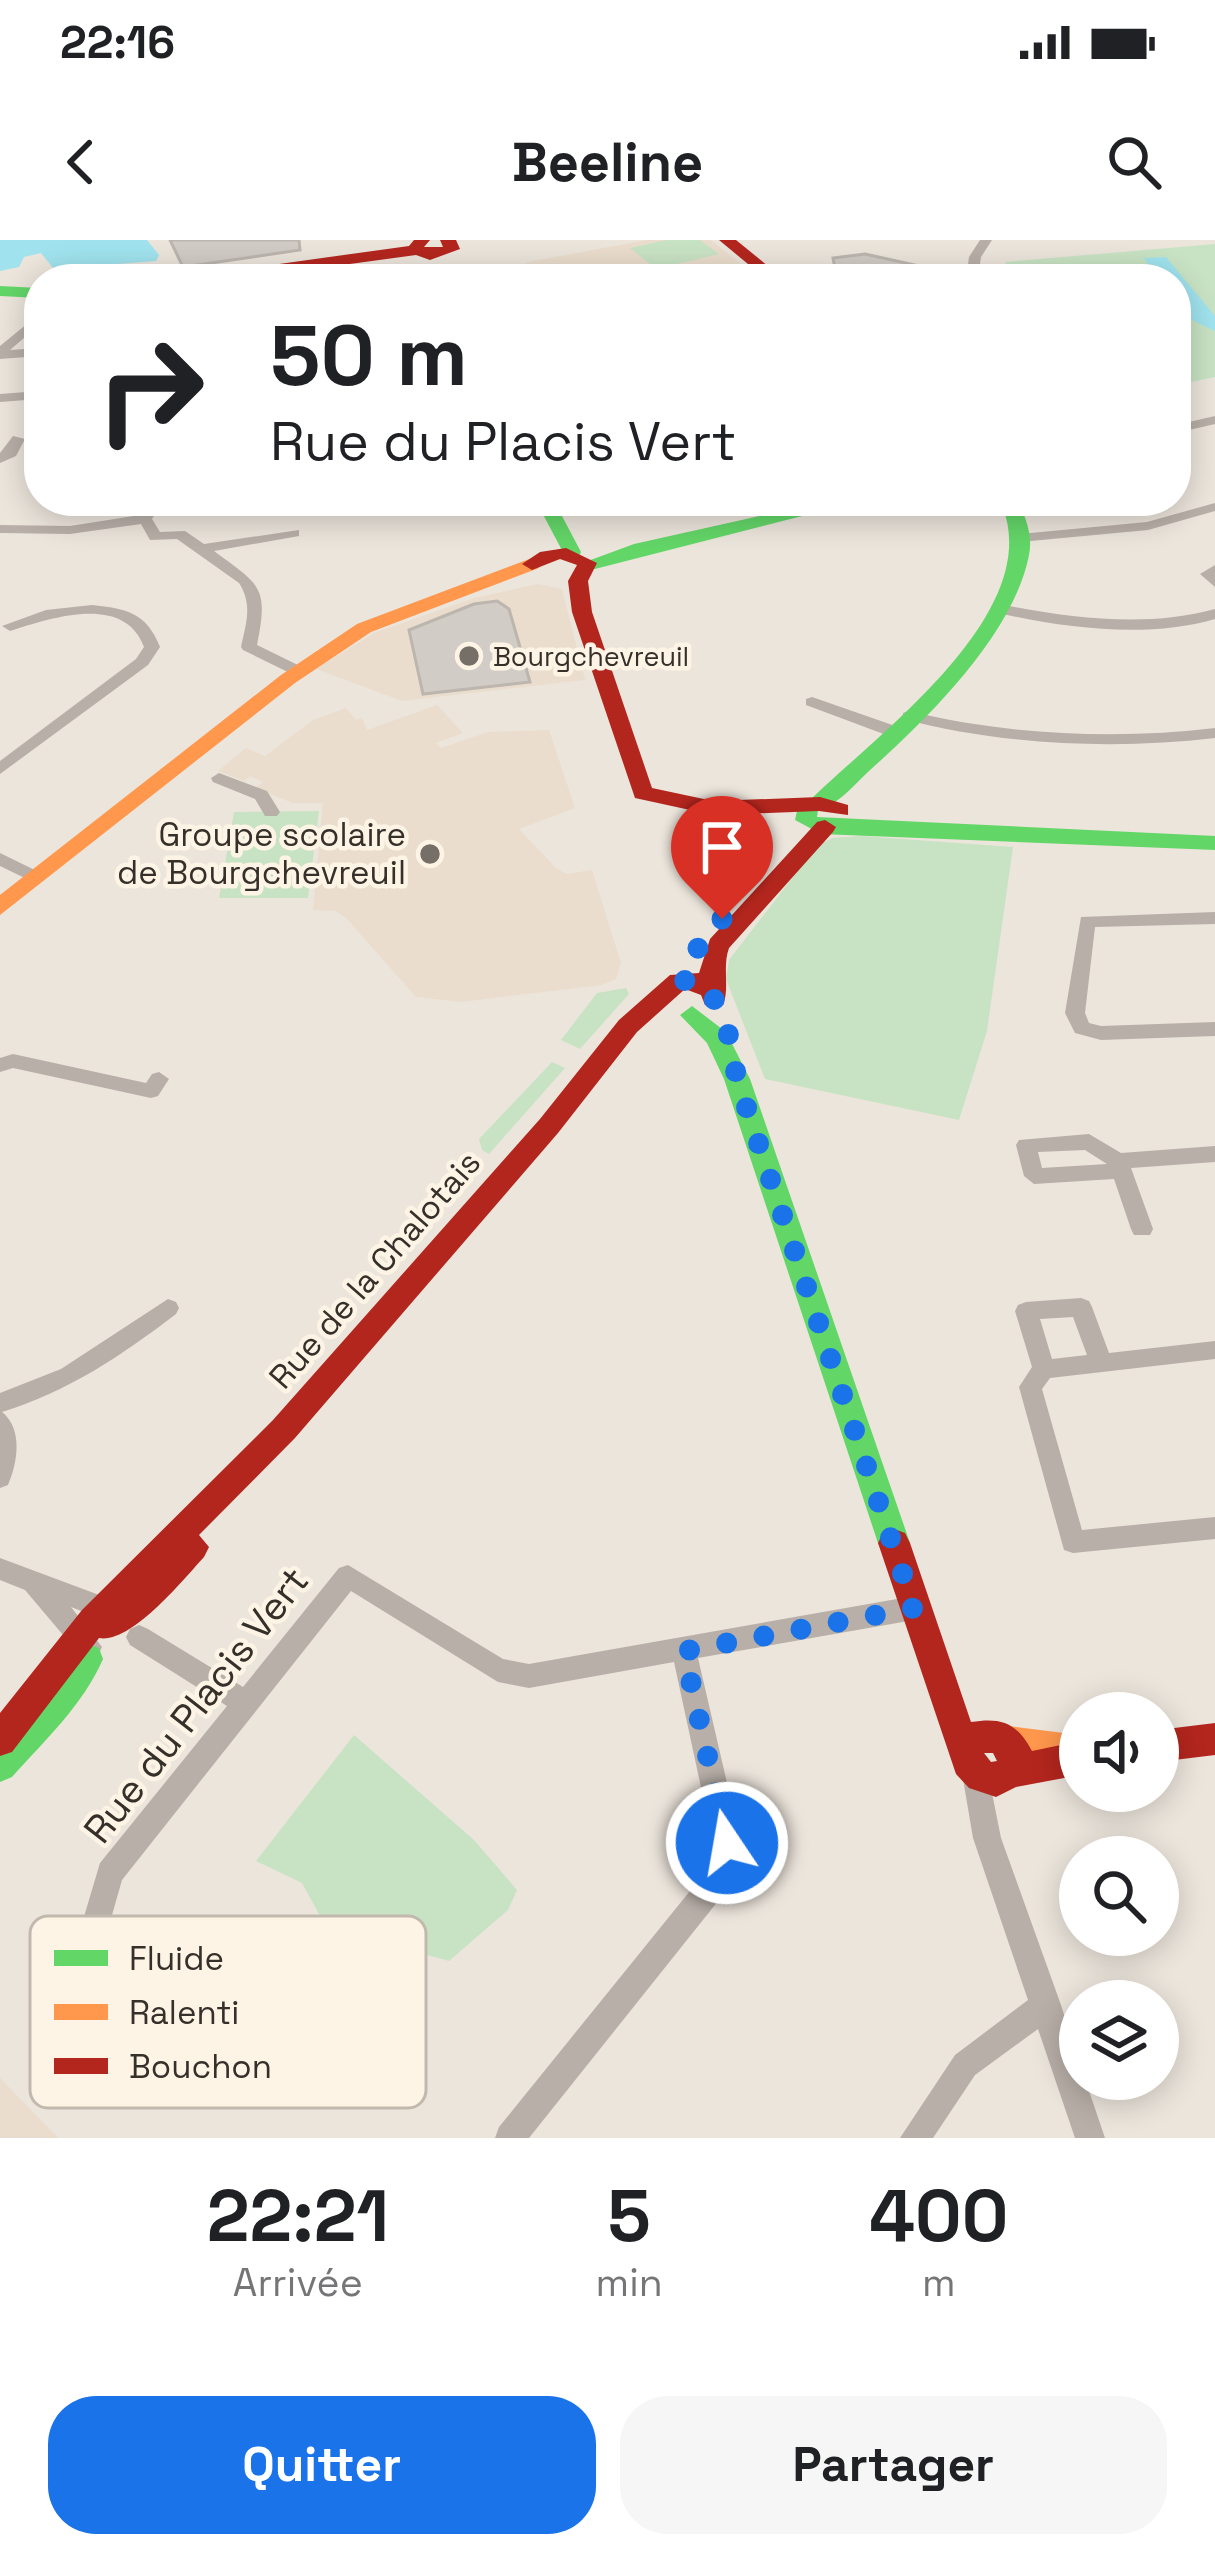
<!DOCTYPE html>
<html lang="fr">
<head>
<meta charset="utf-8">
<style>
  body { margin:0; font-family:"Space Grotesk",sans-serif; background:#f6f6f6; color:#202124; height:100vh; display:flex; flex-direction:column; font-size:45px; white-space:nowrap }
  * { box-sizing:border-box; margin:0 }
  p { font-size:39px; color:#757577 }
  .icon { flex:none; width:66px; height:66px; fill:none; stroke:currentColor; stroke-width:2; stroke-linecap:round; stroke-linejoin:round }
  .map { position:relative; height:1898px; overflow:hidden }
  .panel { display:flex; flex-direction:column; background:#fff; flex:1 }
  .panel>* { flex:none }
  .guide { position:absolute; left:24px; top:24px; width:1167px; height:252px; border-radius:48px; box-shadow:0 6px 30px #0003; background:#fff; color:#202124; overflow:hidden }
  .fabs { position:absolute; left:1059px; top:1452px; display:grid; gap:24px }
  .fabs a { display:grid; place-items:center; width:120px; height:120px; border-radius:50%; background:#fff; box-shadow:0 6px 30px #0003; font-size:60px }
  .pin { position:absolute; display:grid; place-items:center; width:102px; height:102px; color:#fff; margin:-123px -51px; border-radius:50% 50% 50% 0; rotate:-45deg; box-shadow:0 0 12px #0007 }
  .pin .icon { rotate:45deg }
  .me { position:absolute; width:132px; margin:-66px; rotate:348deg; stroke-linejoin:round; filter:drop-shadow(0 0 9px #0008) }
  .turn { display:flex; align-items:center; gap:42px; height:252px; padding:0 48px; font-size:54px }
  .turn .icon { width:156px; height:156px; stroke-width:2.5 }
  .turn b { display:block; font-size:84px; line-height:102px }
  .eta { display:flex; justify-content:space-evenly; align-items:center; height:204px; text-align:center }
  .eta b { font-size:72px; font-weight:700; line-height:84px }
  .primary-button { display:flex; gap:24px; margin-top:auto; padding:24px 48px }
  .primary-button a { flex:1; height:138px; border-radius:48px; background:#1a73e8; color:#fff; font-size:48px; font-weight:700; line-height:138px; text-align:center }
  .primary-button a+a { background:#f6f6f6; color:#202124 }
  .status { display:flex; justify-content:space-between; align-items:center; height:84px; padding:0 60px; background:#fff; direction:ltr }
  .status svg { height:33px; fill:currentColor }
  header { display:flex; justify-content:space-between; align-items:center; height:156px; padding:0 48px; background:#fff; font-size:54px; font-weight:700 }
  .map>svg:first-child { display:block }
  .built { fill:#eaddcd }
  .green { fill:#c8e3c3 }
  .water { fill:#a0e3ee }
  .building { fill:#d1ccc5; stroke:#bcb6af; stroke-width:3 }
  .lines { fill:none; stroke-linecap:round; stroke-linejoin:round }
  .street { fill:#b8afa8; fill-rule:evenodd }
  .fast { fill:#63d668; fill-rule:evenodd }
  .slow { fill:#ff974d; fill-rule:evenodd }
  .jam { fill:#b3261e; fill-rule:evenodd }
  .route { stroke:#1a73e8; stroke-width:21; stroke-dasharray:0 37.8 }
  .poi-dot { fill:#756f68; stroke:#fef4e6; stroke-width:4.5 }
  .labels { text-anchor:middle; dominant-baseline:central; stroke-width:9; stroke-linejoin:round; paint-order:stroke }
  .far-poi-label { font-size:27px; fill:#35302a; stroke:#fef4e6; text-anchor:start }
  .poi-label { font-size:33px; fill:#35302a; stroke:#fef4e6; text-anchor:end }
  .street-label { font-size:33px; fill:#35302a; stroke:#fef4e6 }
  .near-street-label { font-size:39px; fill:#35302a; stroke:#fef4e6 }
  .key { fill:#fef4e6; stroke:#c2b9ae; stroke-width:3 }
  .key-label { font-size:33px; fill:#35302a }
</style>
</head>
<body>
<div class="status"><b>22:16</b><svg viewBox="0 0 49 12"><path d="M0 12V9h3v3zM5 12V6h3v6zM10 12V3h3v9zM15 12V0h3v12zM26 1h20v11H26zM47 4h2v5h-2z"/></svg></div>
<header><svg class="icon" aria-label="back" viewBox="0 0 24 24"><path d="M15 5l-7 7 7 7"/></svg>Beeline<svg class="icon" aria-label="search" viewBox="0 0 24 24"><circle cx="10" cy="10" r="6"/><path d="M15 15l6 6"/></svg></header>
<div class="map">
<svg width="1215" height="1898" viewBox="0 0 1215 1898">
  <rect width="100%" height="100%" fill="#ece5dc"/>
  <g class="built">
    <polygon points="647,0 711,0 760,39 498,39 528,22"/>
    <polygon points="538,344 562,349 585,440 402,461 316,429 374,393 474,358"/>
    <polygon points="437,465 463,493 436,503 441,508 488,492 549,490 575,568 519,589 556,628 567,634 592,630 621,723 616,739 602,745 461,762 416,757 347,679 336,671 313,670 323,563 293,563 255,548 263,542 250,536 244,541 218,531 246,508 265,516 313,480 346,468 356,480 362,478 367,490"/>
    <polygon points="0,1838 58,1898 0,1898"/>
  </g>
  <g class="green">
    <polygon points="667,0 700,0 719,14 656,29 630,8"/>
    <polygon points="1215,4 1215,137 1176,145 1176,39 1017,39 1005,22"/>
    <polygon points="319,571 308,658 219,658 234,572"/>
    <polygon points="861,596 1013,607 987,791 959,880 765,839 726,739 729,720 816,607 832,598"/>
    <polygon points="626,748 629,754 580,809 561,800 597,753"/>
    <polygon points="552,822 565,828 489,914 482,910 479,899"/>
    <polygon points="354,1495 474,1600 517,1650 508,1670 449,1721 347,1693 320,1676 302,1643 256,1621"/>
  </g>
  <g class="water">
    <polygon points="0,0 147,0 159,15 156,21 54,29 41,13 24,17 19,27 0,31"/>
    <path d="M1166 17 1215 76V91C1182 75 1176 77 1176 39H1158L1144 18Z"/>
  </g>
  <g class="building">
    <polygon points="170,0 299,0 300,10 183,27"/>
    <polygon points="865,14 937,30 937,39 837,39 833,18"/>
    <polygon points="497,361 509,369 530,442 423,454 409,390 474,364"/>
  </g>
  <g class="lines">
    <g class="street">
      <polygon points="980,0 992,0 981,17 978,39 966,39 969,17"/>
      <polygon points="39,74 39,85 10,110 39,108 39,116 0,119 0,106"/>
      <polygon points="39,151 39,159 0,162 0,154"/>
      <polygon points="1215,176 1215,184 1176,193 1176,185"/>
      <polygon points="13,196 25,199 16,216 0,223 0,213"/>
      <path d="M149 261H163L152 279 160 292 185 291 204 304 299 290V296L214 311C260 345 269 346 257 405L304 428V434H292L243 410 241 407C246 383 253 365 239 343L177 299 150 300 141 284 70 294 0 293V285L70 286 140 275Z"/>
      <polygon points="1215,263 1215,271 1148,290 1020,302 1013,298 1020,294 1147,282"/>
      <polygon points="1215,325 1215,347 1200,334"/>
      <path d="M999 364C1068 378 1147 388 1215 369V379C1147 399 1062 388 994 372V366Z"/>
      <path d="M92 365C127 369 146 372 160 407L148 425 0 534V521L136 419 144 407C124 353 51 378 10 391L2 386 46 370Z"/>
      <polygon points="812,457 901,488 903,492 895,497 889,496 806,465 806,459"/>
      <path d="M909 471C1006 495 1116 500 1215 488V498C1114 510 1002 505 903 479V473Z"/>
      <polygon points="219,533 267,551 280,572 277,576 265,576 255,559 213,542 211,538"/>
      <polygon points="0,613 43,634 46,638 37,644 0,626"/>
      <polygon points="1215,672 1215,684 1095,687 1085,773 1089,783 1101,786 1215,782 1215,796 1101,800 1075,793 1065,773 1081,677"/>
      <polygon points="13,814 146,843 152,834 159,832 169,839 158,856 151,858 13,828 0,832 0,818"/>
      <path d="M1089 894 1121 913 1215 906V922L1131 928 1153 989 1150 995H1134L1131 989 1114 939 1034 944 1024 936 1016 905 1019 900ZM1085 910 1107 924 1042 928 1038 912Z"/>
      <path d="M1081 1058 1089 1061 1092 1067 1109 1113 1215 1101V1119L1050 1138 1042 1149 1082 1290 1215 1277V1299L1073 1313 1064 1310 1019 1147 1032 1127 1015 1071 1018 1065 1026 1062ZM1073 1077 1087 1115 1052 1119 1040 1079Z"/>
      <path d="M168 1059 176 1062 179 1068 176 1074C121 1116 69 1151 2 1172 23 1189 18 1222 8 1245L0 1248V1153L61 1129Z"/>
      <polygon points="0,1318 126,1365 130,1373 126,1381 117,1385 71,1367 102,1407 98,1415 89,1419 80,1415 25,1350 0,1340"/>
      <polygon points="348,1325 503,1419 529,1424 914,1356 923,1360 927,1368 923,1376 914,1380 698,1418 741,1603 734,1641 529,1898 495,1898 499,1887 711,1625 713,1603 674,1422 529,1448 498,1442 351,1351 122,1640 112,1675 242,1799 300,1836 304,1847 300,1858 289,1862 278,1858 222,1819 87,1690 83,1680 100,1623 227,1466 130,1405 126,1397 130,1389 139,1385 148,1389 243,1447 339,1328"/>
      <polygon points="975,1520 984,1524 988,1533 1001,1598 1061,1765 1080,1826 1080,1839 1085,1839 1105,1898 1075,1898 1038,1789 975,1835 933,1898 900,1898 955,1815 1028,1760 973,1598 962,1533 966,1524"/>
    </g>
    <g class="fast">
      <polygon points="0,46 39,48 39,58 0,56"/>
      <polygon points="536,261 554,261 581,312 579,316 565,316"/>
      <polygon points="827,261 861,261 587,331 577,325 634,304"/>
      <path d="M1000 261H1018C1026 278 1033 296 1029 315 1014 394 927 479 869 531 855 544 837 566 818 570L817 577 1215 596V610L821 594 795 580 799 562 809 561C876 495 1051 370 1000 261Z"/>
      <polygon points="692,766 726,792 750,839 910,1303 905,1313 894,1317 883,1313 878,1303 724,839 707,803 680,775"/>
      <path d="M87 1404 99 1408 103 1419C83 1465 45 1500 12 1537L0 1542V1500C16 1483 75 1408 87 1404Z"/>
    </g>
    <g class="slow">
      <polygon points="532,318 539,320 539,328 371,392 295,443 0,675 0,655 281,435 357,384"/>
      <polygon points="1009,1486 1080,1495 1080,1527 997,1514 992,1502 997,1490"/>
    </g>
    <g class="jam">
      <polygon points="414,0 430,0 424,7 443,7 440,0 456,0 460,9 430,20 416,15 240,39 198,39 206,34 409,6"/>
      <polygon points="719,0 736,0 784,39 766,39"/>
      <polygon points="566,308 597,323 588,341 592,372 652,548 713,561 820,557 848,565 848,575 819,571 713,575 635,558 572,372 568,341 577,325 560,319 532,330 522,324 540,312"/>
      <path d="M825 580 836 587 833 592 729 708C722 727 730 748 723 765H705L701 755 685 749 637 792 558 893 295 1198 199 1295 209 1307 204 1317C183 1340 131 1404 99 1398L12 1512 0 1516V1473L82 1370 273 1180 540 879 619 780 670 735 699 733 710 699 817 582Z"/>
      <path d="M894 1289 905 1293 910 1303 971 1482C1002 1477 1017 1483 1032 1511L1080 1501V1535L1016 1547 996 1557 969 1548 956 1534 878 1303 883 1293ZM984 1513H993L997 1521 991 1522Z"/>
      <polygon points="1215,1483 1215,1515 1158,1522 1158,1490"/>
    </g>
  </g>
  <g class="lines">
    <polyline class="route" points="722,679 689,719 683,740 710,749 729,796 737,839 914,1368 684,1411 727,1603"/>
  </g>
  <g class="poi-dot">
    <circle cx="469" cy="416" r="12"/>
    <circle cx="430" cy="614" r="12"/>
  </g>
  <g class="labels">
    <g class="far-poi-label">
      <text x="493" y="416">Bourgchevreuil</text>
    </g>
    <g class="poi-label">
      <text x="406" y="595">Groupe scolaire<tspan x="406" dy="38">de Bourgchevreuil</tspan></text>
    </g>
    <g class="street-label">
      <text transform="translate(375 1030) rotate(-49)">Rue de la Chalotais</text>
    </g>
    <g class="near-street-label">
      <text transform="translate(196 1465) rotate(-52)">Rue du Placis Vert</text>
    </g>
  </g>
  <rect x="30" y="1676" width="396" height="192" rx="18" class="key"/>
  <rect x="54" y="1710" width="54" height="16" fill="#63d668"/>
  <rect x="54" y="1764" width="54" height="16" fill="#ff974d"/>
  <rect x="54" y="1818" width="54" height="16" fill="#b3261e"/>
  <g class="key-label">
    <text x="129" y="1730">Fluide</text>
    <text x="129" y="1784">Ralenti</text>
    <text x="129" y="1838">Bouchon</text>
  </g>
</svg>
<div class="fabs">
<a><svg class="icon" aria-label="sound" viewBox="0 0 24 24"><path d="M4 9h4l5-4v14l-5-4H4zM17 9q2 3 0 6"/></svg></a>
<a><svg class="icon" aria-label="search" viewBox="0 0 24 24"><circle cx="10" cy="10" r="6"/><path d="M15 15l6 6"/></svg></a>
<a><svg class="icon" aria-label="layers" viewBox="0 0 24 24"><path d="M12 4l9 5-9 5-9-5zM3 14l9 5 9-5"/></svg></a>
</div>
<div class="pin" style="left:722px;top:679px;background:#d93025"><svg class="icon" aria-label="arrive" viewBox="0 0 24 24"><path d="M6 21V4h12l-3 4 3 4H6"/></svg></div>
<svg class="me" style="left:727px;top:1603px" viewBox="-20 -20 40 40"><circle r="17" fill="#1a73e8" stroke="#fff" stroke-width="3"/><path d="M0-11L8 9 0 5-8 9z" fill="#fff"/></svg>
<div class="guide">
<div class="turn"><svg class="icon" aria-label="right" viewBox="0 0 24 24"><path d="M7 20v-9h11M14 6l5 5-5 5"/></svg><div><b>50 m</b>Rue du Placis Vert</div></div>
</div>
</div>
<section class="panel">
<div class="eta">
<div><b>22:21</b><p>Arrivée</p></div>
<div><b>5</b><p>min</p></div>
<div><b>400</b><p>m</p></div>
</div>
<div class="primary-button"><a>Quitter</a><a>Partager</a></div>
</section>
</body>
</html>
